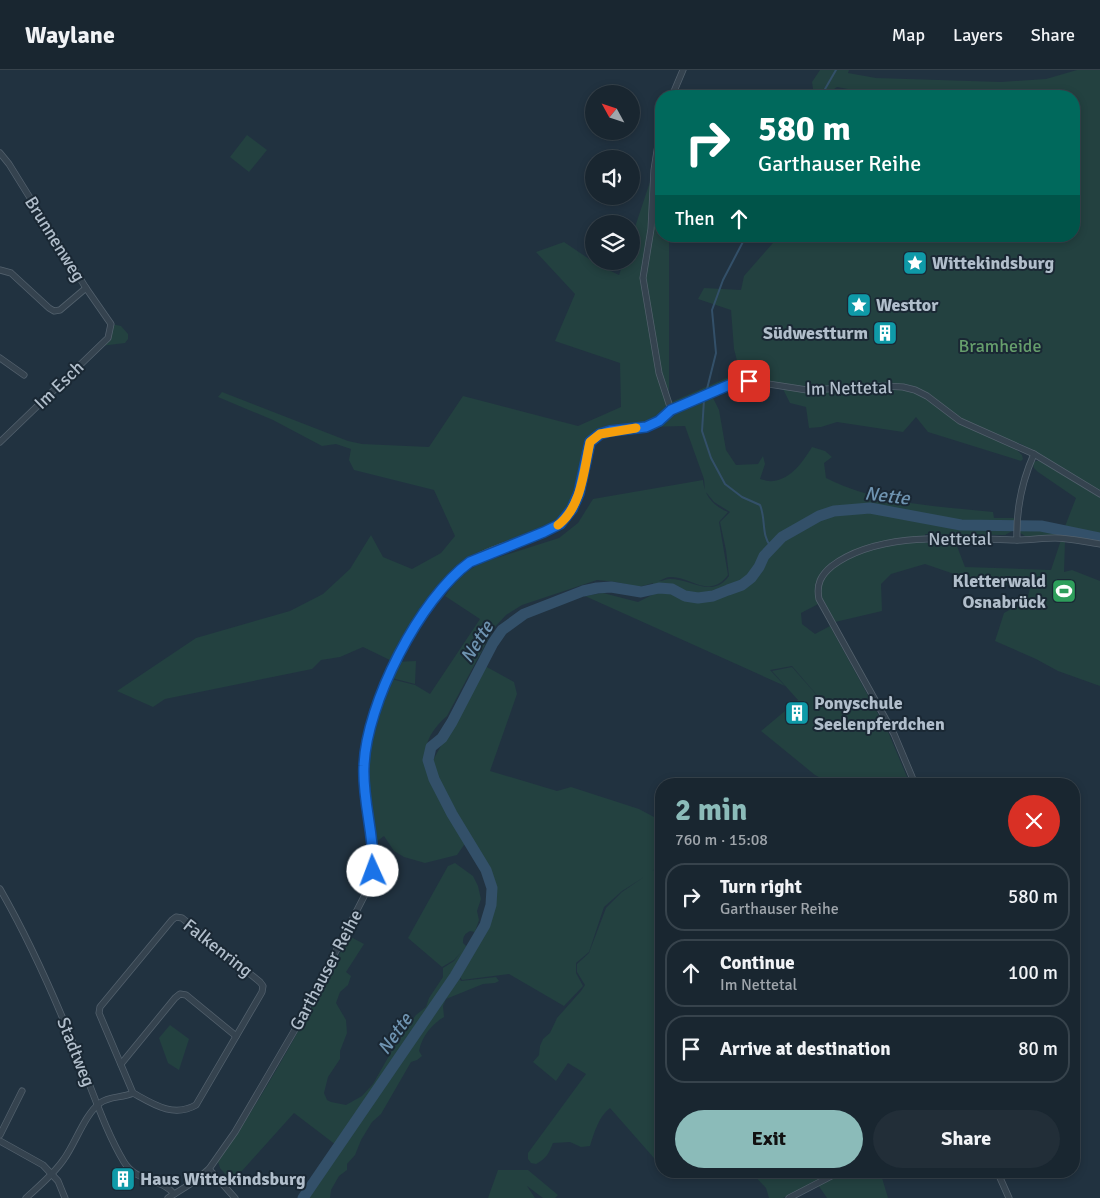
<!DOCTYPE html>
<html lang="en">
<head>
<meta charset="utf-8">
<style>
  body { margin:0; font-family:Signika,sans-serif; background:#222e38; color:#f1f3f6; height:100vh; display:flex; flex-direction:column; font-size:19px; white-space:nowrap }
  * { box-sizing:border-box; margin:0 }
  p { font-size:16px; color:#9fa5ab }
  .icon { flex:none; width:28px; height:28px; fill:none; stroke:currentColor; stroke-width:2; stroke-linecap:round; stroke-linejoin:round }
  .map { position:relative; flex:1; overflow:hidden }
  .sheet { position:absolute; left:655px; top:708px; width:425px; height:400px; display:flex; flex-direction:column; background:#192630; border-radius:20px; box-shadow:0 2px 8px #0003,0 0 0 1px #37434c }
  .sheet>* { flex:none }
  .top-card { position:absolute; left:655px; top:20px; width:425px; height:152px; border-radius:20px; box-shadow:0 2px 8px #0003,0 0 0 1px #37434c; background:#00695c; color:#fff; overflow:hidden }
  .needle { width:32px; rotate:310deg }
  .tools { position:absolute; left:585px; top:15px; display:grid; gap:10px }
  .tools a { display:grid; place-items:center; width:55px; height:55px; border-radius:50%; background:#192630; box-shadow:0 2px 8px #0003,0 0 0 1px #37434c; font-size:25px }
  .pin { position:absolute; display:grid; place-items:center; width:42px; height:42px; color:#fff; margin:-21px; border-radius:10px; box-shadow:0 2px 8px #0006 }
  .me { position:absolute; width:55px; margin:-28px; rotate:358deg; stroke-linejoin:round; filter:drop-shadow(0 0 4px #0008) }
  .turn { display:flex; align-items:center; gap:18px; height:105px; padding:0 20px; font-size:22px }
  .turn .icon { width:65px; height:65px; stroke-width:2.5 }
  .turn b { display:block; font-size:35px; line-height:42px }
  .then { display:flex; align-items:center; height:48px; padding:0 20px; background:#0003; gap:10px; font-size:19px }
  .round { display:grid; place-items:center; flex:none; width:52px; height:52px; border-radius:26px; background:#222e38 }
  .summary { display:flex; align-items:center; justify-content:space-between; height:85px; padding:0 20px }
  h1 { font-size:30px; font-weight:700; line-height:38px; color:#8bbbb9 }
  .action { display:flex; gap:10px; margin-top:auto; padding:10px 20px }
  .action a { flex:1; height:58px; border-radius:30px; background:#8bbbb9; color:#111; font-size:20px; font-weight:700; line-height:58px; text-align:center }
  .action a+a { background:#222e38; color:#f1f3f6 }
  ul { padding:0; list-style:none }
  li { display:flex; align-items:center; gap:15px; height:68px; margin:0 10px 8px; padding:0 10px; border:2px solid #37434c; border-radius:20px }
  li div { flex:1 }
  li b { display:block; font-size:19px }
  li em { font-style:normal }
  header { display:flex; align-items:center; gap:30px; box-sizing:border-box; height:70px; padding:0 25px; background:#192630; border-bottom:1px solid #37434c }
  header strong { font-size:24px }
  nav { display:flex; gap:28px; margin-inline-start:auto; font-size:18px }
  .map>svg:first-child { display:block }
  .green { fill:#234140 }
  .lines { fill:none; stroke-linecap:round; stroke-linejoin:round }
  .stream { stroke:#335069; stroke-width:2 }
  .river { stroke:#335069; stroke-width:11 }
  .minor-casing { stroke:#53616d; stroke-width:7 }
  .minor { stroke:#35434f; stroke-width:5.5 }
  .route-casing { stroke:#114b97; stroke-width:12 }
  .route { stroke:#1a73e8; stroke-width:9 }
  .slow { stroke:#f59e0b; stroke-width:9 }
  .labels { text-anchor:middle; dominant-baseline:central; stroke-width:4; stroke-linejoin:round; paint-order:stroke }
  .street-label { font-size:18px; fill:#b1becb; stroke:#1a2834 }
  .poi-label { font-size:18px; font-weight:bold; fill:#b1becb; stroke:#1a2834; text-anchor:start }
  .park-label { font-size:18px; fill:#669e6c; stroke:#1a2834 }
  .water-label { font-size:19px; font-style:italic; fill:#6f94b1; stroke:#1a2834 }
</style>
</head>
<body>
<header>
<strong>Waylane</strong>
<nav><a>Map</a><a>Layers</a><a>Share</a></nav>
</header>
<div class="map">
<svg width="1100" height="1128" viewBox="0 0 1100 1128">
  <rect width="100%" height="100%" fill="#213240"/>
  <g class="green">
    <path d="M820 0H849L848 3 876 8 1001 12 1046 9 1077 0H1100V466L1064 459 1076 428 1038 402 1034 398 1033 393 1036 391H1041L1044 386 1019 373 1016 379 1022 385 1023 389 1021 391 928 362 916 347 903 362 837 352 821 357 809 358 806 337 790 333 781 315 749 311 711 324 719 340 726 380 736 395 758 394 763 386 765 394 760 409C764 410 769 412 773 411 792 409 803 391 812 377L825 381 832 387 824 393 826 408C877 434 936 436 993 442L994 448H1014V460L1005 465 925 464V473L955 471 965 497 1051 500 1061 470 1065 471 1064 502 1072 500 1100 511V616L1058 601 1036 589 995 571 1004 543 1027 530 1030 518 963 510 960 506 925 494 891 504 881 514 882 541 835 552 824 531 801 543 802 554 815 564 830 556 889 664 910 714H832L815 705 761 661 798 630 772 601 792 597 828 638 792 596 770 600 785 616 585 526 603 523 638 532 652 525 653 513 639 517 616 512 597 510 522 535 506 545 494 558 447 646C433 658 425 671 424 689 423 701 458 759 466 772L457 785 425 793 404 787 394 781 384 766 376 772 367 694 371 671 391 609 415 615 430 624 480 549 445 526 459 507 480 493 559 468 578 453 593 429 703 410C704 425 713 436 728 442L719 452 728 505C709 530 691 506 670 507 666 507 662 510 659 511 662 511 667 509 670 509 692 509 712 529 729 506L726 480 720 452 730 442 714 432 705 421 704 409 685 356 646 357 610 361 590 372 579 423 560 454 480 486 453 506 395 592 416 591 415 614 388 607 394 592 363 577 340 587 321 590 312 599 165 629 153 637 117 621 196 568 290 541 323 524 350 499 371 465 383 487 412 499 441 483 455 466 434 420 354 400 349 390 351 379 336 374 322 376 273 350 218 327 222 322 348 371 362 374 429 377 463 326 578 356 621 337 620 293 555 271 575 224 536 182 564 172 598 195 619 205 624 191H631V169L654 100 661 130V166H669V333L740 302 734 279 731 240 698 229 704 218 741 220 744 206 779 166H1074V26H867L869 23 837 17 827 24 818 23 813 19 812 12Z"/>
    <polygon points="247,65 267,80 249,102 230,87"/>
    <polygon points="111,254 121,256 128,264 128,269 125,273 100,276 108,268"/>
    <polygon points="1040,459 1100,471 1100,472 1054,466 1025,466 1019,462 1019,460"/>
    <path d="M485 596 514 612 517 624 490 701 557 721 571 717 639 739 654 747 661 752V794L652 801 661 796V1096L610 1038C599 1046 594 1063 590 1076L581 1077 570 1072 553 1073C549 1083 546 1089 536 1094L531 1093 528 1089V1083L586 1004 568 993 556 1011 533 992 539 985 540 976 543 969 550 963 557 948 581 921 585 915 577 902V894L589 883 606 838 622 822 644 807 622 821 604 837 589 882 576 893V903L583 916 564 936 509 904 462 910 460 907C474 882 492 857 494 827 494 821 492 814 491 807L432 698V692Z"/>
    <path d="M455 793 473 806 478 816 481 829 477 841 479 850 475 862 470 861C464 864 463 867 463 873L467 877C462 886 461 897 459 908L461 911 496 907 499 911 495 913 483 914 446 929 443 936 444 947C432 954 422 966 419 981L422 986 417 990 411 992 381 1044 372 1052 361 1070 355 1085 347 1094V1100L339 1106 331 1120 330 1128H300L336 1075 294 1043 232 1112 220 1098 218 1092C268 1020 309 943 349 866L364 874 346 902 351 906 348 915 340 922 336 933 346 950 347 963 340 981V989L328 1007 324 1023 327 1030 331 1032 346 1035 362 1026 373 1014 398 970 416 945 426 937 429 928 443 907V898L454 891 461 882 454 890 442 897 408 868 448 796Z"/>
    <polygon points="170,955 189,969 179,1000 168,993 159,968"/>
    <polygon points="498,1100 528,1100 558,1125 555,1128 543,1128 527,1116 535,1128 488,1128"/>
    <polygon points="750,1101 880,1101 888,1128 827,1128 816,1112 783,1128 769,1128 766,1118"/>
  </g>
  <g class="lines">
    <g class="stream">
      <polyline points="821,26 836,0"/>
      <polyline points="706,323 716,283 712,240 723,210 746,166"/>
      <path d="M704 330 702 361 711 388 725 414 742 427 760 435C766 449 761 465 771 477"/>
    </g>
    <polyline class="river" points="303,1128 455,906 485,855 491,835 492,818 486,800 452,744 434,709 428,690 431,677 442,668 452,652 493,573 502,560 524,544 583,521 597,518 611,517 641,522 659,518 672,519 685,526 698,528 713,526 728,520 742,515 751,508 759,497 764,486 782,467 819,446 834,441 870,438 961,455 1041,456 1100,468"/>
    <defs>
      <g id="minor">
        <polyline points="672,26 683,0"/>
        <polyline points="661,55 654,100 651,159 643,208 659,303 671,340"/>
        <polyline points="0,83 9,94 86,218 111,254 108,268 0,372"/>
        <polyline points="0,200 11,203 49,238 54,241 60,240 86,218"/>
        <polyline points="0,288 24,305"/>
        <path d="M1017 470C1016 441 1022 411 1034 384"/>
        <path d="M915 714 894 664 819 529C816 514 821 505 832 496 880 460 960 469 1017 470 1030 470 1042 468 1055 468 1070 468 1085 472 1100 474"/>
        <path d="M0 819C31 873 56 930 79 988 93 1022 105 1060 124 1092 137 1113 162 1108 174 1124"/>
        <polyline points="121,994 175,928 180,924 186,925 236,966"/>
        <polyline points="0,1065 22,1021"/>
        <polyline points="0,1071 43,1095 58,1111 65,1128"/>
        <polyline points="209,1099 235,1128"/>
        <polyline points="997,1101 1009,1128"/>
        <path d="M26 1128C39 1116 54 1104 64 1089 75 1074 85 1044 100 1033 109 1026 122 1028 133 1023L99 943 100 937 172 850 176 847 182 848 260 912 263 916 262 922 196 1035C173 1048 153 1034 133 1023"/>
        <path d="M168 1128 195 1111 209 1099 235 1062 300 951 372 811C380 780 364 734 363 701 363 681 369 661 376 642 391 597 407 566 436 528 446 515 455 501 469 492 494 476 524 471 551 459 581 442 583 403 590 372 607 356 629 364 648 356 658 352 662 346 670 341 674 338 680 337 685 335 706 326 726 314 749 311L807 320 884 316 903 317 915 320 927 326 960 351 1034 384 1100 424"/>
        <polyline points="789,1128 841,1101"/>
      </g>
    </defs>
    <use href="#minor" class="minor-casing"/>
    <use href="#minor" class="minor"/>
  </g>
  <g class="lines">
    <defs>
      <path id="route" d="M373 801C375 766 362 731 364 696 366 634 420 528 470 492L544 462 560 454 572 439 579 423 590 372 600 364 610 361 646 357 659 351 671 340 729 315 749 311"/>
    </defs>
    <use href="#route" class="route-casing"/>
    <use href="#route" class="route"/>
    <path class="slow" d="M558 455C582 437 584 399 590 372L600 364 636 358"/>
  </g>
  <defs>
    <symbol id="sight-square" viewBox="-11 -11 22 22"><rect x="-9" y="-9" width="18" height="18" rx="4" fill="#0f9aa8" stroke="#1a2834"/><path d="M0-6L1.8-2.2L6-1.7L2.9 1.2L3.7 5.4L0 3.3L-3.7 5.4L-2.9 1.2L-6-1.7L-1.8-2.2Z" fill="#fff"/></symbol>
    <symbol id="building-square" viewBox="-11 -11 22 22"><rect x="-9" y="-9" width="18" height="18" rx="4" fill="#0f9aa8" stroke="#1a2834"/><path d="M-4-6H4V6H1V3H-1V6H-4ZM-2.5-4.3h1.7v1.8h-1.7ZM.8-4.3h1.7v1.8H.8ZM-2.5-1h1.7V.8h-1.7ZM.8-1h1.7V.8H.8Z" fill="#fff"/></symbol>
    <symbol id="stadium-square" viewBox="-11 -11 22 22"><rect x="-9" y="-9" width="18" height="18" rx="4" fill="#2e9e5b" stroke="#1a2834"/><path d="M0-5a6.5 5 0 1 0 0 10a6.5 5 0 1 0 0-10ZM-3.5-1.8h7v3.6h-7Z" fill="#fff"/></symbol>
  </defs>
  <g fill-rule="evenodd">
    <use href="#sight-square" x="901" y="179" width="28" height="28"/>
    <use href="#sight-square" x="845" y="221" width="28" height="28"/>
    <use href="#building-square" x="871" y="249" width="28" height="28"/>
    <use href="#stadium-square" x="1050" y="507" width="28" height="28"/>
    <use href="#building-square" x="783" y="629" width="28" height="28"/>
    <use href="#building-square" x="109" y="1095" width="28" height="28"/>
  </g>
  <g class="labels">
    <g class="street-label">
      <text transform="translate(55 169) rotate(58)">Brunnenweg</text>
      <text transform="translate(59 315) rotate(-44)">Im Esch</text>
      <text transform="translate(849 318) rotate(-1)">Im Nettetal</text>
      <text x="960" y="469">Nettetal</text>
      <text transform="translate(218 878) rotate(38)">Falkenring</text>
      <text transform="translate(326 900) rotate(-62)">Garthauser Reihe</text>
      <text transform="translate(76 982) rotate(68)">Stadtweg</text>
    </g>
    <g class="poi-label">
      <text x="932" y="193">Wittekindsburg</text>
      <text x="876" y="235">Westtor</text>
      <text x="868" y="263" text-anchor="end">Südwestturm</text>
      <text x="1046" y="511" text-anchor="end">Kletterwald<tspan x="1046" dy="21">Osnabrück</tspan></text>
      <text x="814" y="633">Ponyschule<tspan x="814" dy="21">Seelenpferdchen</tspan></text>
      <text x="140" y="1109">Haus Wittekindsburg</text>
    </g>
    <g class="park-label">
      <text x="1000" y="276">Bramheide</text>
    </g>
    <g class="water-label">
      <text transform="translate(887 426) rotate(7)">Nette</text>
      <text transform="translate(477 572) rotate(-58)">Nette</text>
      <text transform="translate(395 964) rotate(-55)">Nette</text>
    </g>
  </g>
</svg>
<div class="tools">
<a><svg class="needle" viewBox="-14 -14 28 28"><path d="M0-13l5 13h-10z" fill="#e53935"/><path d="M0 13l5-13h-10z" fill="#9fa5ab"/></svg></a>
<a><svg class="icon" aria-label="sound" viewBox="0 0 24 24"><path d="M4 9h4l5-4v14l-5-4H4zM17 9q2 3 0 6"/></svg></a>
<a><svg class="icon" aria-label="layers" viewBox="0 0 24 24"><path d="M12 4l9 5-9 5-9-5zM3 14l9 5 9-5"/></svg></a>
</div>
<div class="pin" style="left:749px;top:311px;background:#d93025"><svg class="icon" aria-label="arrive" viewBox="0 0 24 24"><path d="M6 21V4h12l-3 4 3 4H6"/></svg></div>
<svg class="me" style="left:373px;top:801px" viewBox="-20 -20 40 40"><circle r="19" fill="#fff"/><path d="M0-13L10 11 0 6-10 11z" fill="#1a73e8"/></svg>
<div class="top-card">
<div class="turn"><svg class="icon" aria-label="right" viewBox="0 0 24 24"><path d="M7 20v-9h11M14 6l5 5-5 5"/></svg><div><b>580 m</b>Garthauser Reihe</div></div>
<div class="then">Then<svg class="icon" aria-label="ahead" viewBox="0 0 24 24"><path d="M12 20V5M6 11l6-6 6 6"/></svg></div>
</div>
<section class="sheet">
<div class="summary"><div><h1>2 min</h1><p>760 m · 15:08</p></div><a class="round" style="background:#d93025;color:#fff"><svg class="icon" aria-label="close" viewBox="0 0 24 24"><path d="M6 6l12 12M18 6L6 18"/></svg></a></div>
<ul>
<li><svg class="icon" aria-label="right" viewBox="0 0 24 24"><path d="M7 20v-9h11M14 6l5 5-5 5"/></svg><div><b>Turn right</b><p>Garthauser Reihe</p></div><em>580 m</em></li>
<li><svg class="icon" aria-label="ahead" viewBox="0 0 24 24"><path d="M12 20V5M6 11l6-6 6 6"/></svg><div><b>Continue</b><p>Im Nettetal</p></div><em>100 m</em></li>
<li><svg class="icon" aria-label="arrive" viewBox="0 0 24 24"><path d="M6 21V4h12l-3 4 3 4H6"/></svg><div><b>Arrive at destination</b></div><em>80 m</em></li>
</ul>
<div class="action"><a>Exit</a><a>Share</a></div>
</section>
</div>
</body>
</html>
